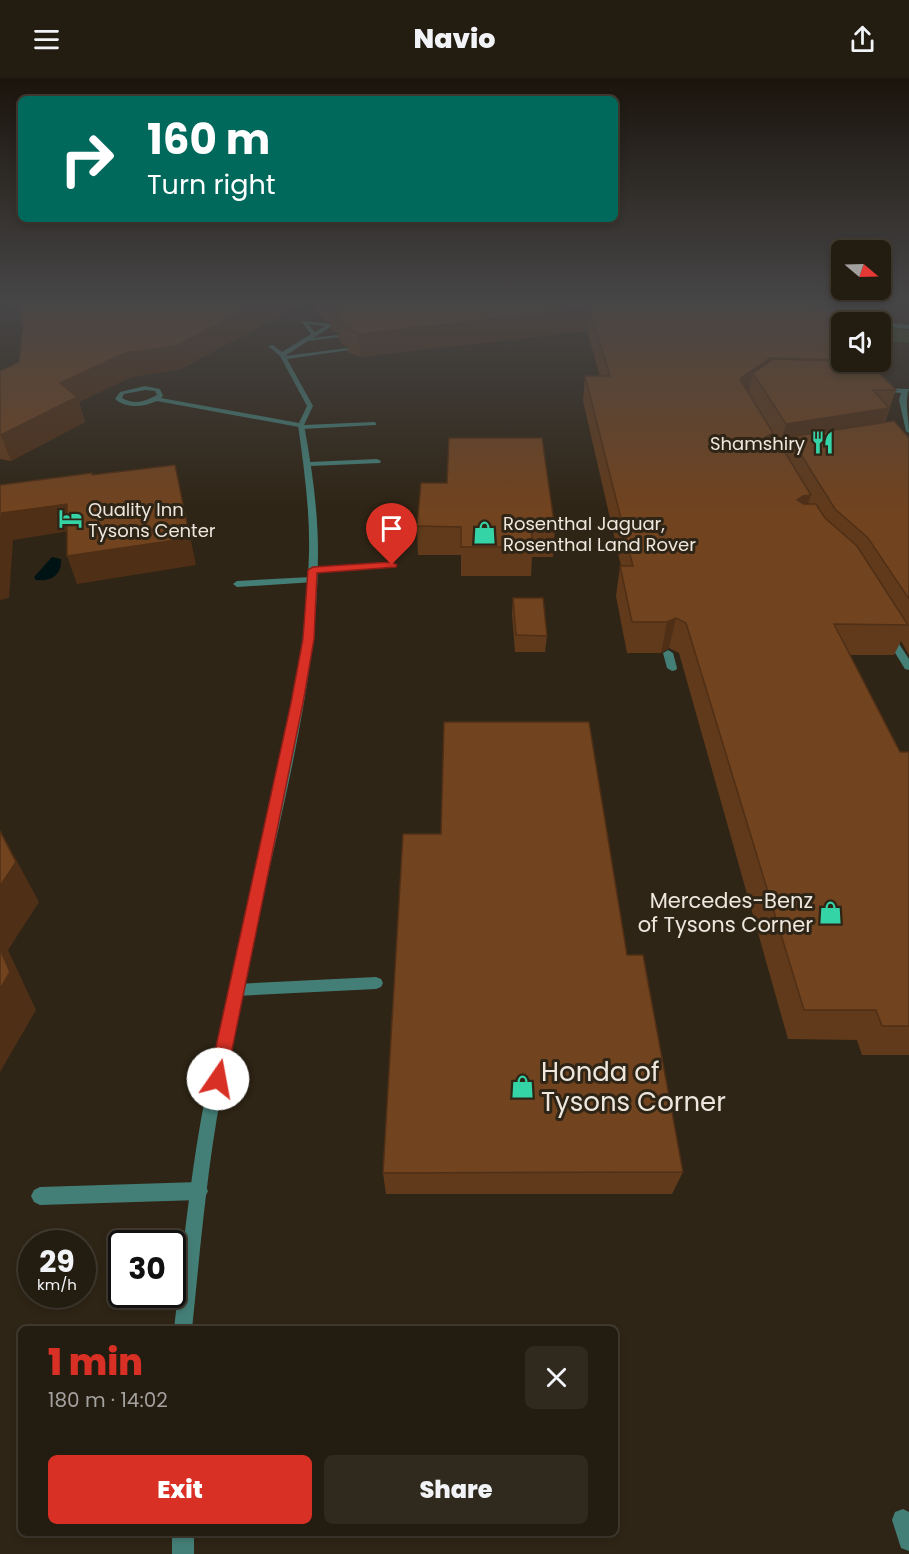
<!DOCTYPE html>
<html lang="en">
<head>
<meta charset="utf-8">
<style>
  body { margin:0; font-family:Poppins,sans-serif; background:#2f291e; color:#f1f3f6; height:100vh; display:flex; flex-direction:column; font-size:22px; white-space:nowrap }
  * { box-sizing:border-box; margin:0 }
  p { font-size:20px; color:#a3a19f }
  .icon { flex:none; width:33px; height:33px; fill:none; stroke:currentColor; stroke-width:2; stroke-linecap:round; stroke-linejoin:round }
  .map { position:relative; flex:1; overflow:hidden }
  .side { position:absolute; left:18px; top:1248px; width:600px; height:210px; display:flex; flex-direction:column; background:#231c10; border-radius:9px; box-shadow:0 3px 9px #0003,0 0 0 2px #403a30 }
  .side>* { flex:none }
  .guide { position:absolute; left:18px; top:18px; width:600px; height:126px; border-radius:9px; box-shadow:0 3px 9px #0003,0 0 0 2px #403a30; background:#00695c; color:#fff; overflow:hidden }
  .needle { width:39px; rotate:109deg }
  .tools { position:absolute; left:831px; top:162px; display:grid; gap:12px }
  .tools a { display:grid; place-items:center; width:60px; height:60px; border-radius:9px; background:#231c10; box-shadow:0 3px 9px #0003,0 0 0 2px #403a30; font-size:30px }
  .speed { position:absolute; left:18px; top:1152px; display:flex; gap:12px; font-size:30px; font-weight:700; text-align:center }
  .speed>* { display:grid; place-content:center; width:78px; height:78px; border-radius:50%; background:#231c10; box-shadow:0 3px 9px #0003,0 0 0 2px #403a30; line-height:1 }
  .speed small { font-size:15px; font-weight:400 }
  .speed .limit { border:3px solid #111; border-radius:9px; background:#fff; color:#111 }
  .pin { position:absolute; display:grid; place-items:center; width:51px; height:51px; color:#fff; margin:-62px -26px; border-radius:50% 50% 50% 0; rotate:-45deg; box-shadow:0 0 6px #0007 }
  .pin .icon { rotate:45deg }
  .me { position:absolute; width:66px; margin:-33px; rotate:12deg; stroke-linejoin:round; filter:drop-shadow(0 0 4px #0008) }
  .turn { display:flex; align-items:center; gap:21px; height:126px; padding:0 30px; font-size:27px }
  .turn .icon { width:78px; height:78px; stroke-width:2.5 }
  .turn b { display:block; font-size:42px; line-height:51px }
  .round { display:grid; place-items:center; flex:none; width:63px; height:63px; border-radius:9px; background:#2f291e }
  .headline { display:flex; align-items:center; justify-content:space-between; height:102px; padding:0 30px }
  h1 { font-size:36px; font-weight:800; line-height:45px; color:#d93025 }
  .button { display:flex; gap:12px; margin-top:auto; padding:12px 30px }
  .button a { flex:1; height:69px; border-radius:9px; background:#d93025; color:#fff; font-size:24px; font-weight:800; line-height:69px; text-align:center }
  .button a+a { background:#2f291e; color:#f1f3f6 }
  header { display:flex; justify-content:space-between; align-items:center; height:78px; padding:0 30px; background:#231c10; font-size:27px; font-weight:800 }
  .map>svg:first-child { display:block }
  .green { fill:#335122 }
  .water { fill:#001314 }
  .lines { fill:none; stroke-linecap:round; stroke-linejoin:round }
  .path { stroke:#888074; stroke-width:1.5; stroke-dasharray:1.5 1.5; stroke-linecap:butt }
  .service { fill:#447f77; fill-rule:evenodd }
  .minor { fill:#447f77; fill-rule:evenodd }
  .wall { fill:#613a1b }
  .shaded-wall { fill:#4f2f16 }
  .building { fill:#71431f; stroke:#4f2f16; stroke-width:1.5 }
  .route { fill:#d93025; stroke:#8d1f18; stroke-width:1.5 }
  .labels { text-anchor:middle; dominant-baseline:central; stroke-width:6; stroke-linejoin:round; paint-order:stroke }
  .far-poi-label { font-size:18px; fill:#eee7de; stroke:#2f2516; text-anchor:start }
  .poi-label { font-size:21px; fill:#eee7de; stroke:#2f2516; text-anchor:end }
  .near-poi-label { font-size:26px; fill:#eee7de; stroke:#2f2516; text-anchor:start }
</style>
</head>
<body>
<header><svg class="icon" aria-label="menu" viewBox="0 0 24 24"><path d="M4 6h16M4 12h16M4 18h16"/></svg>Navio<svg class="icon" aria-label="share" viewBox="0 0 24 24"><path d="M12 15V3M7 8l5-5 5 5M5 13v7h14v-7"/></svg></header>
<div class="map">
<svg width="909" height="1476" viewBox="0 0 909 1476">
  <rect width="100%" height="100%" fill="#2f2516"/>
  <polygon class="green" points="881,249 909,252 909,265 881,262"/>
  <path class="water" d="M52 479 61 481C62 497 51 504 36 502L34 499Z"/>
  <g class="lines">
    <polyline class="path" points="0,231 23,227"/>
    <g class="service">
      <polygon points="809,224 815,224 839,239 834,240"/>
      <polygon points="840,241 864,242 867,244 838,244"/>
      <path d="M301 243 332 246V248L313 260 337 257 340 259 308 263 285 278 347 270 350 272 287 281 313 328 304 347 374 344 376 345V347L302 351 299 349 157 323C143 329 127 331 115 321L120 314 145 308 160 311 163 318 161 320 299 345 307 328 280 278 268 268 273 267 282 274 311 256ZM308 246 325 248 315 254ZM145 312 155 313 157 317C145 324 134 327 122 320L124 316Z"/>
      <polygon points="880,244 909,247 909,251 880,248"/>
      <path d="M881 310 909 311C904 323 909 340 909 355L906 353 899 322 901 315 879 313 878 312Z"/>
      <polygon points="377,381 381,383 380,385 310,388 306,386 310,384"/>
      <polygon points="392,484 396,487 395,489 313,495 309,492 313,489"/>
      <polygon points="311,499 315,502 314,504 237,509 233,506 237,503"/>
      <polygon points="889,554 892,555 909,581 909,592 905,591 884,557"/>
      <polygon points="668,572 673,575 677,590 676,592 672,593 667,590 663,575"/>
      <polygon points="376,899 381,901 383,905 381,909 376,911 236,918 231,916 229,912 231,908 236,906"/>
      <polygon points="199,1104 205,1107 208,1113 205,1119 199,1122 40,1127 34,1124 31,1118 34,1112 40,1109"/>
      <polygon points="903,1431 909,1434 909,1473 901,1470 892,1442 895,1434"/>
    </g>
    <g class="minor">
      <path d="M301 345 304 347C312 390 318 432 318 475 318 576 295 677 273 775 256 847 241 919 226 991 208 1077 201 1164 192 1251H174C184 1164 192 1077 211 991 227 919 243 847 260 775 283 677 307 577 309 475 310 432 304 390 298 347Z"/>
      <rect x="172" y="1455" width="22" height="21"/>
    </g>
  </g>
  <g class="wall">
    <polygon points="20,224 305,224 181,291 131,299 79,324 85,344 11,383 0,381 0,293 19,284 23,251"/>
    <polygon points="315,224 794,224 842,244 842,284 880,284 877,293 896,312 885,344 909,360 909,577 901,563 894,577 850,577 900,674 909,674 909,977 862,977 857,962 788,961 679,575 669,570 661,575 627,575 616,518 620,488 621,488 583,323 585,298 600,298 587,253 360,279 348,274 348,269 344,268 339,261 338,255 331,251 330,244 325,243 315,230"/>
    <polygon points="421,405 555,451 553,479 532,479 531,498 461,498 461,477 418,477 417,448"/>
    <polygon points="513,520 547,558 545,574 515,574 512,536"/>
    <polygon points="627,877 683,1094 672,1116 386,1116 383,1095"/>
  </g>
  <g class="shaded-wall">
    <polygon points="261,224 305,224 181,291 131,299 79,324 85,344 11,383 1,357 60,305 125,275"/>
    <polygon points="589,230 587,253 360,279 359,256"/>
    <polygon points="770,280 764,304 753,295 749,315 740,301"/>
    <polygon points="874,284 880,284 874,301 866,307"/>
    <polygon points="889,330 877,364 790,359 784,378 777,380 786,346"/>
    <polygon points="773,355 766,382 762,361"/>
    <polygon points="175,387 196,487 77,506 67,478"/>
    <polygon points="811,417 802,445 797,422 803,418"/>
    <polygon points="67,426 76,452 13,462 9,520 0,522 0,459 2,435"/>
    <polygon points="676,540 669,570 661,575 667,544"/>
    <polygon points="0,752 39,824 8,872 36,932 0,994"/>
  </g>
  <g class="building">
    <polygon points="20,224 261,224 176,268 125,275 60,305 77,319 1,357 0,357 0,293 19,284 23,251"/>
    <polygon points="331,224 647,224 649,226 807,225 852,241 855,244 842,244 842,282 770,280 740,301 773,355 762,361 768,364 778,363 811,417 803,418 797,422 804,426 816,426 825,440 857,468 908,547 834,546 900,674 909,674 909,948 882,948 876,932 804,932 686,545 676,540 667,544 632,544 620,488 633,488 585,298 610,298 589,230 359,256 347,251 350,250 349,247 342,245 337,239 339,235 329,229"/>
    <polygon points="773,281 868,284 896,312 873,312 889,330 786,346 753,295"/>
    <polygon points="894,343 909,360 909,521 868,460 835,431 790,359"/>
    <polygon points="449,360 542,360 555,451 531,451 533,469 461,469 461,449 417,448 421,405 447,405"/>
    <polygon points="175,387 190,460 67,478 67,426 2,435 0,459 0,407 92,395 92,397"/>
    <polygon points="513,520 543,520 547,558 516,557"/>
    <polygon points="444,644 589,644 627,877 643,877 683,1094 383,1095 403,756 441,756"/>
    <polygon points="0,753 16,784 0,808"/>
    <polygon points="0,871 10,894 0,911"/>
  </g>
  <linearGradient id="sky" x2="0" y2="1"><stop stop-color="#1a140c"/><stop offset="0.52" stop-color="#474647"/><stop offset="1" stop-color="#474647" stop-opacity="0"/></linearGradient>
  <rect width="909" height="431" fill="url(#sky)"/>
  <polygon class="route" points="392,484 397,487 396,489 317,495 314,561 303,625 226,1001 224,1007 218,1009 211,1007 209,1001 291,625 303,561 308,492 313,489"/>
  <defs>
    <symbol id="restaurant-bare" viewBox="-9 -9 18 18"><path d="M-5-6h1v4h1v-4h1v4h1v-4h1v5L-1.5 .5V6h-2V.5L-5-1ZM5-6V6H3V1.5H1.5Q1.5-4 5-6Z" fill="#35d4a7" stroke="#2f2516" stroke-width="2.5" paint-order="stroke"/></symbol>
    <symbol id="hotel-bare" viewBox="-9 -9 18 18"><path d="M-6-4.5h1.5V1H6V5H4.5V3h-9V5H-6ZM-4 0a1.8 1.8 0 1 1 3.6 0ZM.5 0V-2.5h3Q6-2.5 6 0Z" fill="#35d4a7" stroke="#2f2516" stroke-width="2.5" paint-order="stroke"/></symbol>
    <symbol id="shop-bare" viewBox="-9 -9 18 18"><path d="M-5-2.5h2.3a2.7 3.5 0 0 1 5.4 0H5L5.5 6h-11ZM-1.5-2.5h3a1.5 2.3 0 0 0-3 0Z" fill="#35d4a7" stroke="#2f2516" stroke-width="2.5" paint-order="stroke"/></symbol>
  </defs>
  <g fill-rule="evenodd">
    <use href="#restaurant-bare" x="806" y="348" width="33" height="33"/>
    <use href="#hotel-bare" x="54" y="424" width="33" height="33"/>
    <use href="#shop-bare" x="468" y="438" width="33" height="33"/>
    <use href="#shop-bare" x="814" y="818" width="33" height="33"/>
    <use href="#shop-bare" x="506" y="992" width="33" height="33"/>
  </g>
  <g class="labels">
    <g class="far-poi-label">
      <text x="805" y="365" text-anchor="end">Shamshiry</text>
      <text x="88" y="431">Quality Inn<tspan x="88" dy="21">Tysons Center</tspan></text>
      <text x="503" y="445">Rosenthal Jaguar,<tspan x="503" dy="21">Rosenthal Land Rover</tspan></text>
    </g>
    <g class="poi-label">
      <text x="813" y="822">Mercedes-Benz<tspan x="813" dy="24">of Tysons Corner</tspan></text>
    </g>
    <g class="near-poi-label">
      <text x="541" y="994">Honda of<tspan x="541" dy="30">Tysons Corner</tspan></text>
    </g>
  </g>
</svg>
<div class="tools">
<a><svg class="needle" viewBox="-14 -14 28 28"><path d="M0-13l5 13h-10z" fill="#e53935"/><path d="M0 13l5-13h-10z" fill="#a3a19f"/></svg></a>
<a><svg class="icon" aria-label="sound" viewBox="0 0 24 24"><path d="M4 9h4l5-4v14l-5-4H4zM17 9q2 3 0 6"/></svg></a>
</div>
<div class="speed"><div>29<small>km/h</small></div><div class="limit">30</div></div>
<div class="pin" style="left:392px;top:487px;background:#d93025"><svg class="icon" aria-label="arrive" viewBox="0 0 24 24"><path d="M6 21V4h12l-3 4 3 4H6"/></svg></div>
<svg class="me" style="left:218px;top:1001px" viewBox="-20 -20 40 40"><circle r="19" fill="#fff"/><path d="M0-13L10 11 0 6-10 11z" fill="#d93025"/></svg>
<div class="guide">
<div class="turn"><svg class="icon" aria-label="right" viewBox="0 0 24 24"><path d="M7 20v-9h11M14 6l5 5-5 5"/></svg><div><b>160 m</b>Turn right</div></div>
</div>
<section class="side">
<div class="headline"><div><h1>1 min</h1><p>180 m · 14:02</p></div><a class="round"><svg class="icon" aria-label="close" viewBox="0 0 24 24"><path d="M6 6l12 12M18 6L6 18"/></svg></a></div>
<div class="button"><a>Exit</a><a>Share</a></div>
</section>
</div>
</body>
</html>
